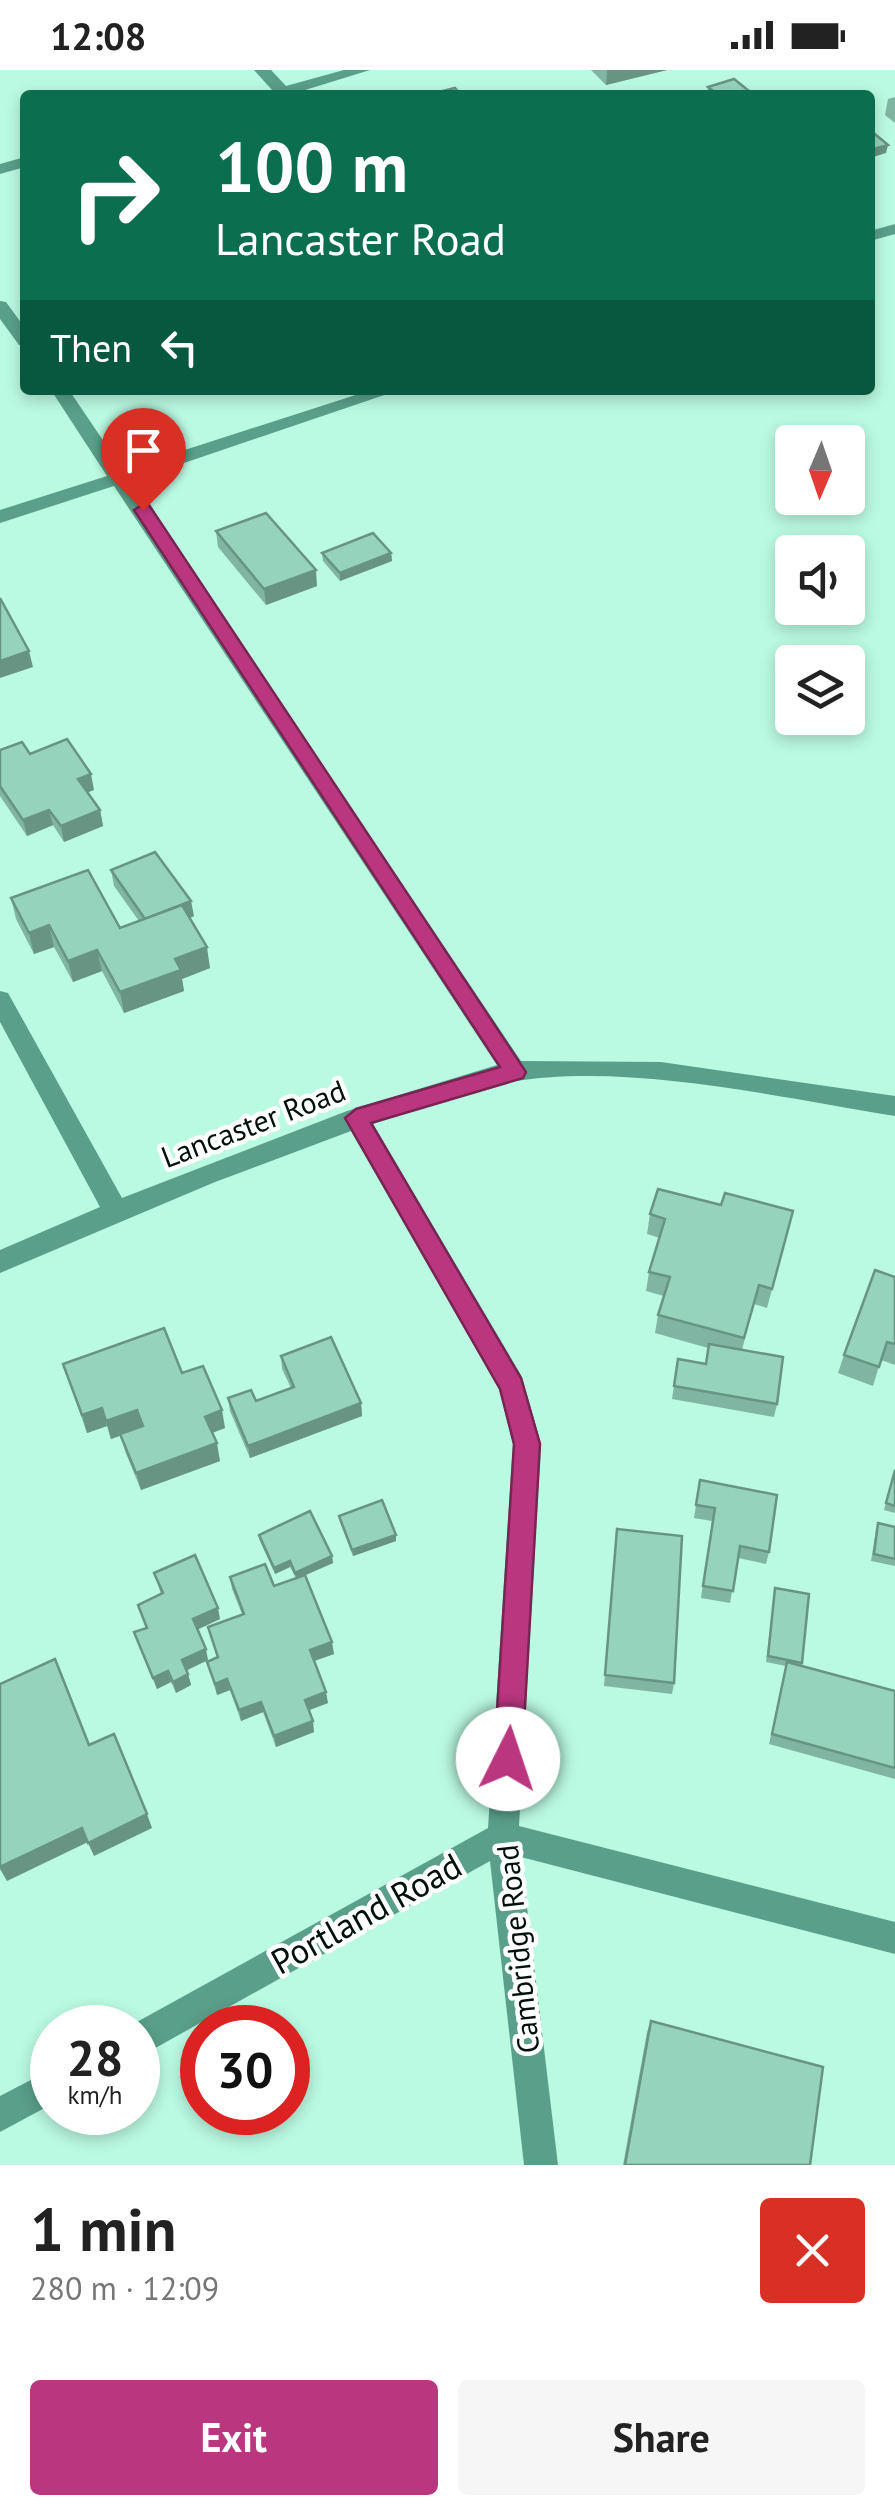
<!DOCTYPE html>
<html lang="en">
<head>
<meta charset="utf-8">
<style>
  body { margin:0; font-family:"PT Sans",sans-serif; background:#f6f6f6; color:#222; height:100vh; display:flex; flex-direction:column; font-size:38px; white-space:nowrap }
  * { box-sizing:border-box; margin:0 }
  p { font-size:32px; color:#767676 }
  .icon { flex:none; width:55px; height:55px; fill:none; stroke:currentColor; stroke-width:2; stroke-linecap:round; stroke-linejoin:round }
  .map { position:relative; height:2095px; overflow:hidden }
  .drawer { display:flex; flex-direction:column; background:#fff; flex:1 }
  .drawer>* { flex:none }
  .guide { position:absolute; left:20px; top:20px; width:855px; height:305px; border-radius:10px; box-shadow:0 5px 15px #0003; background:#0b6e4f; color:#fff; overflow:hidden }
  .needle { width:65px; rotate:182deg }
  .tools { position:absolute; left:775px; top:355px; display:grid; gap:20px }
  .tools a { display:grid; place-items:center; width:90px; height:90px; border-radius:10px; background:#fff; box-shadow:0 5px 15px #0003; font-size:50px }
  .speed { position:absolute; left:30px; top:1935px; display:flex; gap:20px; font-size:50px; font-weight:700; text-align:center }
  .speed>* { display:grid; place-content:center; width:130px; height:130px; border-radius:50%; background:#fff; box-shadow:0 5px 15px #0003; line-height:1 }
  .speed small { font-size:25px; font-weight:400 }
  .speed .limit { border:15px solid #d22; background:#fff; color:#111 }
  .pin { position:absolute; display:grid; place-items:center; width:85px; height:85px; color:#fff; margin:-102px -42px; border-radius:50% 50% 50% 0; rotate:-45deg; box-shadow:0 0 10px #0007 }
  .pin .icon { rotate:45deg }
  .me { position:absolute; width:110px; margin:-55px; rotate:4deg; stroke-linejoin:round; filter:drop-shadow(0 0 8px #0008) }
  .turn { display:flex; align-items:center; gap:35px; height:210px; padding:0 30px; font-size:45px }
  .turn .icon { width:130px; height:130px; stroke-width:2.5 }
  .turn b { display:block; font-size:70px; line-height:85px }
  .then { display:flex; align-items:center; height:95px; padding:0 30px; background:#0003; gap:20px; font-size:38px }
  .round { display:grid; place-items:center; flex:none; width:105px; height:105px; border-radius:10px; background:#f6f6f6 }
  .headline { display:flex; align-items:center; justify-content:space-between; height:170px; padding:0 30px }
  h1 { font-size:60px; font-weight:800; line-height:75px }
  .primary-button { display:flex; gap:20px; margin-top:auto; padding:20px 30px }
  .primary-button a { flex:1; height:115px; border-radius:10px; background:#ba3780; color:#fff; font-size:40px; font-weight:800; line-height:115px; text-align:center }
  .primary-button a+a { background:#f6f6f6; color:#222 }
  .status { display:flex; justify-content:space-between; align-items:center; height:70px; padding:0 50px; background:#fff; direction:ltr }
  .status svg { height:28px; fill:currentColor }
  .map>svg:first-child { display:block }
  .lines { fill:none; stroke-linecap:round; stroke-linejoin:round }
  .minor { fill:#599f89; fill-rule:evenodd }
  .wall { fill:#80b5a3 }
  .shaded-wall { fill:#689484 }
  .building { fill:#95d3bd; stroke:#689484; stroke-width:2.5 }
  .route { fill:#ba3780; stroke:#792453; stroke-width:2.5 }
  .labels { text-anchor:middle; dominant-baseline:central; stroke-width:9; stroke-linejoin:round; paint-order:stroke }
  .street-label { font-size:30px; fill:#00110a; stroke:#fff }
  .near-street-label { font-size:35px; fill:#00110a; stroke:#fff }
</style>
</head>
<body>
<div class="status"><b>12:08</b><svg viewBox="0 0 49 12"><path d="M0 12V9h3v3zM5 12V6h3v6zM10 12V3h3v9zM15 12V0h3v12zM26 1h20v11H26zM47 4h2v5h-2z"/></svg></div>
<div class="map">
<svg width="895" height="2095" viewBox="0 0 895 2095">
  <rect width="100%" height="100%" fill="#baf9e2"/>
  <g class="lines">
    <g class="minor">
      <polygon points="254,0 271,0 286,16 344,0 370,0 289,25 263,25 272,20"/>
      <polygon points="25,87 25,97 0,104 0,94"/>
      <polygon points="895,154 895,164 870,171 870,161"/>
      <polygon points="0,231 6,232 25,258 25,276 19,275 0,249"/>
      <path d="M51 320H69L123 400 371 320H399L131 411 521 991 661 992 895 1026V1046C777 1027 623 991 505 1013 460 1021 416 1040 373 1054L522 1307 541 1374 519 1756 895 1852V1884L521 1787 558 2095H524L490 1791 150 1981 138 1985V1958H126L488 1758 513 1374 499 1319 351 1061 215 1112 0 1203V1180L100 1137 0 952V921L8 923 122 1128 347 1041 497 995 114 416 0 453V440L107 406Z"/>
      <polygon points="52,1999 52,2034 0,2062 0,2026"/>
    </g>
  </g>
  <g class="wall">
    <polygon points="591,0 667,0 606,15"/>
    <polygon points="708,17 754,25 707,25"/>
    <polygon points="895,27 895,53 885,45 888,29"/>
    <polygon points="216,461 317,516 266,535 218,477"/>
    <polygon points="322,483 391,483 392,491 340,511 323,491"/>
    <polygon points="0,680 30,684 94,720 87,722 100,740 103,756 64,772 53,755 27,766 0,726"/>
    <polygon points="111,800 194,846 190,848 210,898 182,909 184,921 124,943 102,901 73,912 54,877 34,884 16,849 11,828 120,858 139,851 114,816"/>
    <polygon points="721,1135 793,1141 767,1238 754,1234 742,1280 777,1334 774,1347 672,1329 678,1289 705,1294 708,1278 655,1263 658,1245 664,1226 646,1221 649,1202 660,1168 647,1164 650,1144"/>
    <polygon points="895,1207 895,1295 881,1290 873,1316 838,1303 844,1285"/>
    <polygon points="281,1286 361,1333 362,1346 250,1388 230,1341 228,1328 256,1331 291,1318 282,1299"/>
    <polygon points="63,1294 182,1303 225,1358 212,1363 220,1391 141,1420 125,1381 121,1365 111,1369 107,1356 87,1363"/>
    <polygon points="895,1399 895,1443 884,1440"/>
    <polygon points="700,1410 769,1482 766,1494 738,1488 730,1533 701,1528 712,1451 694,1448"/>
    <polygon points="339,1446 396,1465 396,1471 353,1486 340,1452"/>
    <polygon points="878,1453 895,1457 895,1496 871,1491 876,1460"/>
    <polygon points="617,1459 674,1613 672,1624 604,1616"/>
    <polygon points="259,1465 332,1486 333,1493 306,1505 334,1584 314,1591 328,1633 309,1640 314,1662 276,1677 263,1642 241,1651 230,1620 217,1625 207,1592 217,1587 208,1557 242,1544 232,1519 230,1507 274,1516 296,1508 290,1497 275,1504 260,1471"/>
    <polygon points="154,1503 220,1549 197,1560 208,1590 187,1600 191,1615 176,1623 171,1612 157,1619 134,1562 146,1558 138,1535 161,1524"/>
    <polygon points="775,1518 802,1593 801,1596 895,1621 895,1709 769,1674 786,1596 766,1592"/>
    <polygon points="651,1951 810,2095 623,2095 647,1962"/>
  </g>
  <g class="shaded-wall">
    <polygon points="607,0 667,0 606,15"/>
    <polygon points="888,75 886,83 870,88 870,80"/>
    <polygon points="391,483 392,491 340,511 340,503"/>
    <polygon points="316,500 317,516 266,535 264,519"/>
    <polygon points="29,581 33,597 0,608 0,591"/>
    <polygon points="91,704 94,720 81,725 78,709"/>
    <polygon points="49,740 53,755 27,766 23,750"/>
    <polygon points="100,740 103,756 64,772 61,756"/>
    <polygon points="191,831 194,846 149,866 146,850"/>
    <polygon points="49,855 54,877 34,884 29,863"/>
    <polygon points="207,877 210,898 182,909 184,921 124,943 120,922 175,889"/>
    <polygon points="97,880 102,901 73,912 68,891"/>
    <polygon points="361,1333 362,1346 250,1388 248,1376"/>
    <polygon points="102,1338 107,1356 87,1363 82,1345"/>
    <polygon points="137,1340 142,1358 111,1369 106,1351"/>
    <polygon points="222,1340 225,1358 209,1364 205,1347"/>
    <polygon points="217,1373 220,1391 141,1420 136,1403"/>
    <polygon points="396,1465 396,1471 353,1486 352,1480"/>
    <polygon points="332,1486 333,1493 296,1509 295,1503"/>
    <polygon points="290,1491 290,1497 275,1504 274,1498"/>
    <polygon points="218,1538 220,1549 196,1560 193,1549"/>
    <polygon points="332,1572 334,1584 311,1592 310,1580"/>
    <polygon points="206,1579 208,1590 185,1601 182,1590"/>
    <polygon points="168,1601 171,1612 157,1619 153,1608"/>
    <polygon points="188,1604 191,1615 176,1623 173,1612"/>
    <polygon points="227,1609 230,1620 217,1625 215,1614"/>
    <polygon points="326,1622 328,1633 307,1641 305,1630"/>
    <polygon points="261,1632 263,1642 241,1651 239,1640"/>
    <polygon points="313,1651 314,1662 276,1677 274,1666"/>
    <polygon points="147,1744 152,1758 94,1786 88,1773"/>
    <polygon points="82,1758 88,1772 7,1811 0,1799 0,1795"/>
  </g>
  <g class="building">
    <polygon points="734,9 754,25 718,25 708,17"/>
    <polygon points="455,18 461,25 427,25"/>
    <polygon points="870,60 888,75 870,80"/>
    <polygon points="266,443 316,500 264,519 216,461"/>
    <polygon points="373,463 391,483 340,503 322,483"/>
    <polygon points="0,528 29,581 0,591"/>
    <polygon points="67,669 91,704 78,709 100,740 61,756 49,740 23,750 0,716 0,680 22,672 30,684"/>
    <polygon points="155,782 191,831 145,849 111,800"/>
    <polygon points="88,800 120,858 182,835 207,877 175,889 181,900 120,922 97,880 68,891 49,855 29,863 11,828"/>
    <polygon points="658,1119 721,1135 725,1123 793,1141 772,1219 759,1215 744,1268 658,1245 670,1207 649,1202 665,1149 650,1144"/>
    <polygon points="875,1200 895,1207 895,1274 887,1272 879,1297 844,1285"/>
    <polygon points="164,1258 182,1303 203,1296 222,1340 205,1347 217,1373 136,1403 120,1364 143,1356 137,1340 106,1351 102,1338 82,1345 63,1294"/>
    <polygon points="331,1267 361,1333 248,1376 228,1328 251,1320 256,1331 294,1317 281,1286"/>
    <polygon points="709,1274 783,1287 777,1334 674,1316 678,1289 706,1294"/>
    <polygon points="895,1400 895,1436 886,1433"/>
    <polygon points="700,1410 777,1425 769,1482 740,1476 733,1521 703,1516 715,1438 696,1435"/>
    <polygon points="382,1430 396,1465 352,1480 339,1446"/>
    <polygon points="310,1441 332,1486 295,1503 290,1491 274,1498 259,1465"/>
    <polygon points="878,1453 895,1457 895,1489 874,1484"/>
    <polygon points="617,1459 682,1466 674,1613 605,1605"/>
    <polygon points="195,1485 218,1538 193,1549 206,1579 182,1590 188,1604 173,1612 168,1601 153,1608 134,1562 147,1558 138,1535 163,1523 154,1503"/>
    <polygon points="265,1494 274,1516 305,1505 332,1572 310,1580 326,1622 305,1630 313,1651 274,1666 261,1632 239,1640 227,1609 215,1614 207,1592 218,1587 208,1557 244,1544 230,1507"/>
    <polygon points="775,1518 809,1524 802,1593 768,1586"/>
    <polygon points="55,1589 89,1675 114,1664 147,1744 88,1773 82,1758 0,1797 0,1614"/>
    <polygon points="787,1592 895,1621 895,1698 772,1664"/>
    <polygon points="651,1951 823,1997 810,2095 625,2095"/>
  </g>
  <polygon class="route" points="143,434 149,435 526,1002 523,1008 371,1053 521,1308 540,1374 522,1689 518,1698 508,1703 498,1698 494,1689 514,1374 500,1319 345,1048 356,1039 500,997 134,440"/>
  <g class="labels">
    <g class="street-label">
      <text transform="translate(253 1053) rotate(-21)">Lancaster Road</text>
      <text transform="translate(517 1879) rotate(-96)">Cambridge Road</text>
    </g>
    <g class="near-street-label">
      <text transform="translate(366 1843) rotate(-29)">Portland Road</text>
    </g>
  </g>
</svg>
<div class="tools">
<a><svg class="needle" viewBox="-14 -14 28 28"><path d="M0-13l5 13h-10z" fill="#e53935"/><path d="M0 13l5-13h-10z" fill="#767676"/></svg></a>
<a><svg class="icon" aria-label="sound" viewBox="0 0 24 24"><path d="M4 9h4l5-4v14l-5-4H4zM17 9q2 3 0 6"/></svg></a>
<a><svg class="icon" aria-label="layers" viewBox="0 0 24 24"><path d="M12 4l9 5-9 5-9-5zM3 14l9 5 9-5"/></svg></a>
</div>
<div class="speed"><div>28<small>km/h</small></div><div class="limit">30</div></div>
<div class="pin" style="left:143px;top:440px;background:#d93025"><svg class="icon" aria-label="arrive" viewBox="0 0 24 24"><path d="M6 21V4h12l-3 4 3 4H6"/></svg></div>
<svg class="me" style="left:508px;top:1689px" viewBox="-20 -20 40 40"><circle r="19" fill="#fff"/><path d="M0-13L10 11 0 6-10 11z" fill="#ba3780"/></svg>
<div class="guide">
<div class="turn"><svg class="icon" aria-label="right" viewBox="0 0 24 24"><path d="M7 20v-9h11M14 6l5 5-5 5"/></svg><div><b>100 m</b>Lancaster Road</div></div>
<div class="then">Then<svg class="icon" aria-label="left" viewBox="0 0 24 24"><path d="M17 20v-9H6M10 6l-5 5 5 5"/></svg></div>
</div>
</div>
<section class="drawer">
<div class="headline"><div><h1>1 min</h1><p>280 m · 12:09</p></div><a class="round" style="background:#d93025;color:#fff"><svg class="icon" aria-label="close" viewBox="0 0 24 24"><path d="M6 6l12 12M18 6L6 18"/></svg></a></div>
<div class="primary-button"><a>Exit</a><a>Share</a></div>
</section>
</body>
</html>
